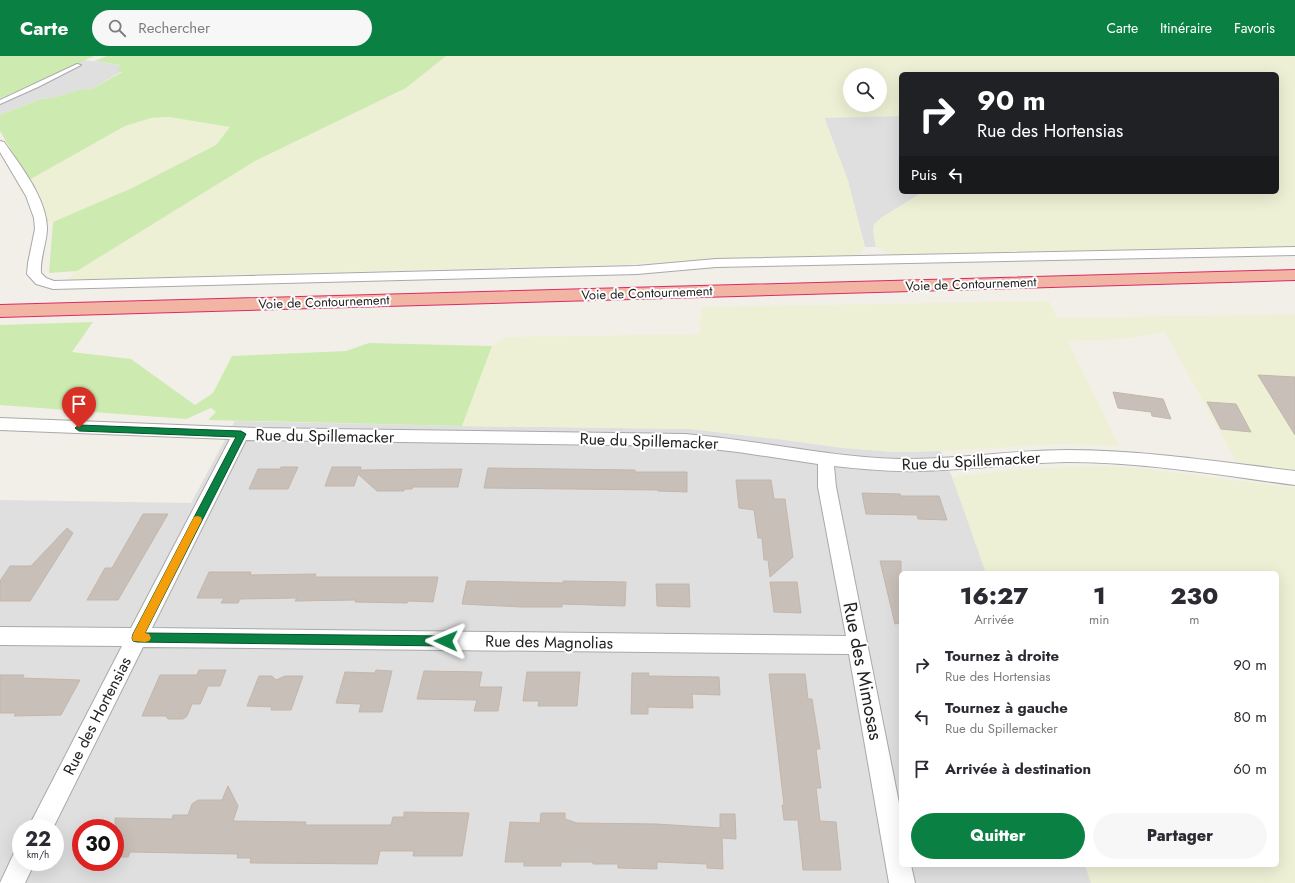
<!DOCTYPE html>
<html lang="fr">
<head>
<meta charset="utf-8">
<style>
  body { margin:0; font-family:Jost,sans-serif; background:#f7f7f7; color:#2b2b33; height:100vh; display:flex; flex-direction:column; font-size:15px; white-space:nowrap }
  * { box-sizing:border-box; margin:0 }
  p { font-size:13px; color:#7c7c81 }
  .icon { flex:none; width:22px; height:22px; fill:none; stroke:currentColor; stroke-width:2; stroke-linecap:round; stroke-linejoin:round }
  .map { position:relative; flex:1; overflow:hidden }
  .side { position:absolute; left:899px; top:515px; width:380px; height:296px; display:flex; flex-direction:column; background:#fff; border-radius:6px; box-shadow:0 4px 16px #0002 }
  .side>* { flex:none }
  .top-card { position:absolute; left:899px; top:16px; width:380px; height:122px; border-radius:6px; box-shadow:0 4px 16px #0002; background:#202124; color:#fff; overflow:hidden }
  .buttons { position:absolute; left:843px; top:12px; display:grid; gap:8px }
  .buttons a { display:grid; place-items:center; width:44px; height:44px; border-radius:50%; background:#fff; box-shadow:0 4px 16px #0002; font-size:20px }
  .speed { position:absolute; left:12px; top:763px; display:flex; gap:8px; font-size:20px; font-weight:700; text-align:center }
  .speed>* { display:grid; place-content:center; width:52px; height:52px; border-radius:50%; background:#fff; box-shadow:0 4px 16px #0002; line-height:1 }
  .speed small { font-size:10px; font-weight:400 }
  .speed .limit { border:6px solid #d22; background:#fff; color:#111 }
  .pin { position:absolute; display:grid; place-items:center; width:34px; height:34px; color:#fff; margin:-41px -17px; border-radius:50% 50% 50% 0; rotate:-45deg; box-shadow:0 0 4px #0007 }
  .pin .icon { rotate:45deg }
  .me { position:absolute; width:44px; margin:-22px; rotate:271deg; stroke-linejoin:round; filter:drop-shadow(0 0 3px #0008) }
  .turn { display:flex; align-items:center; gap:14px; height:84px; padding:0 12px; font-size:18px }
  .turn .icon { width:52px; height:52px; stroke-width:2.5 }
  .turn b { display:block; font-size:28px; line-height:34px }
  .then { display:flex; align-items:center; height:38px; padding:0 12px; background:#0003; gap:8px; font-size:15px }
  .eta { display:flex; justify-content:space-evenly; align-items:center; height:68px; text-align:center }
  .eta b { font-size:24px; font-weight:800; line-height:28px }
  .cta { display:flex; gap:8px; margin-top:auto; padding:8px 12px }
  .cta a { flex:1; height:46px; border-radius:24px; background:#0b8043; color:#fff; font-size:16px; font-weight:800; line-height:46px; text-align:center }
  .cta a+a { background:#f7f7f7; color:#2b2b33 }
  ul { padding:0; list-style:none }
  li { display:flex; align-items:center; gap:12px; height:52px; padding:0 12px }
  li div { flex:1 }
  li b { display:block; font-size:15px }
  li em { font-style:normal }
  header { display:flex; align-items:center; gap:24px; box-sizing:border-box; height:56px; padding:0 20px; background:#0b8043; color:#fff }
  header strong { font-size:19px }
  nav { display:flex; gap:22px; margin-inline-start:auto; font-size:14px }
  .search { width:280px; height:36px; background:#f7f7f7; display:flex; align-items:center; gap:10px; box-sizing:border-box; padding:0 14px; border-radius:22px; color:#7c7c81; font-size:15px }
  .map>svg:first-child { display:block }
  .residential { fill:#e0dfdf; fill-rule:evenodd }
  .farmland { fill:#eef0d5; fill-rule:evenodd }
  .grass { fill:#cdebb0 }
  .building { fill:#c7bfb8; stroke:#c4b6ab }
  .lines { fill:none; stroke-linecap:round; stroke-linejoin:round }
  .service-casing { stroke:#a9a9a9; stroke-width:2 }
  .minor-casing { stroke:#a9a9a9; stroke-width:2 }
  .trunk-casing { stroke:#dc2a67; stroke-width:2 }
  .service { fill:#fff; fill-rule:evenodd }
  .minor { fill:#fff; fill-rule:evenodd }
  .trunk { fill:#f2b4a3; fill-rule:evenodd }
  .route { fill:#0b8043; stroke:#07532c }
  .slow { fill:#f59e0b }
  .labels { text-anchor:middle; dominant-baseline:central; stroke-width:4; stroke-linejoin:round; paint-order:stroke }
  .far-street-label { font-size:13px; fill:#222; stroke:#fff }
  .street-label { font-size:16px; fill:#222; stroke:#fff }
  .near-street-label { font-size:19px; fill:#222; stroke:#fff }
</style>
</head>
<body>
<header>
<strong>Carte</strong>
<div class="search"><svg class="icon" aria-label="search" viewBox="0 0 24 24"><circle cx="10" cy="10" r="6"/><path d="M15 15l6 6"/></svg>Rechercher</div>
<nav><a>Carte</a><a>Itinéraire</a><a>Favoris</a></nav>
</header>
<div class="map">
<svg width="1295" height="827" viewBox="0 0 1295 827">
  <rect width="100%" height="100%" fill="#f2efe9"/>
  <g class="residential">
    <polygon points="84,4 121,9 122,15 92,33 78,34 53,42 40,43 0,59 0,42 36,27"/>
    <polygon points="901,60 901,136 923,136 881,162 873,175 876,191 865,191 848,125 824,61"/>
    <path d="M235 365 462 370 690 373 778 383 844 392 895 396 941 395 959 438 986 517H901V809H1085L1091 827H0V444L191 447ZM21 772H55V806H21ZM81 772H115V806H81Z"/>
  </g>
  <g class="farmland">
    <path d="M446 0H1295V191L890 199 876 191 873 175 874 168 881 162 923 136H1277V18H901V60L824 62 848 125 865 191 861 197 851 200 729 203 608 209 221 219 65 225 77 215 255 105 406 32ZM850 19H880V49H850Z"/>
    <polygon points="169,61 230,71 216,89 132,132 53,166 46,165 29,124 125,70 151,62"/>
    <polygon points="1049,245 1058,262 1295,258 1295,414 1237,407 1165,276 1123,283 1068,285 1119,390 1059,388 941,395 895,396 844,392 778,383 690,373 462,370 492,290 506,281 699,278 702,251"/>
    <polygon points="1083,410 1131,411 1295,432 1295,827 1091,827 1085,809 1277,809 1277,517 986,517 952,421 1014,414"/>
  </g>
  <g class="grass">
    <polygon points="0,0 94,0 36,27 0,42"/>
    <polygon points="107,0 446,0 406,32 255,105 77,215 49,217 53,166 132,132 216,89 230,71 169,61 151,62 125,70 29,124 0,75 0,59 40,43 53,42 78,34 92,33 122,16 117,14 121,9 94,5"/>
    <polygon points="93,266 72,296 131,303 195,349 213,337 232,300 346,295 369,287 492,290 462,370 208,364 216,356 211,352 186,363 0,349 0,269"/>
  </g>
  <g class="building">
    <polygon points="1258,319 1295,321 1295,379"/>
    <polygon points="1113,336 1163,343 1171,363 1152,360 1151,356 1118,352"/>
    <polygon points="1207,346 1236,348 1251,376 1221,373"/>
    <polygon points="281,411 298,411 288,433 249,433 258,413 280,413"/>
    <polygon points="332,411 361,411 360,414 462,413 458,431 413,431 412,433 404,433 404,435 377,435 358,418 354,430 325,430"/>
    <polygon points="488,412 635,414 635,416 687,416 687,436 658,435 658,434 484,432"/>
    <polygon points="736,424 771,424 774,443 785,443 793,501 770,521 768,504 764,504 762,482 758,482 754,454 739,452"/>
    <polygon points="862,437 900,438 901,440 939,440 947,464 918,463 917,459 866,458"/>
    <polygon points="143,458 168,458 118,544 87,544 105,512 112,512"/>
    <polygon points="67,472 73,477 30,545 0,545 0,525 10,510 31,510"/>
    <polygon points="880,505 901,505 901,567 895,568"/>
    <polygon points="209,516 251,516 250,519 316,518 315,521 438,521 433,546 408,545 407,547 355,546 356,544 295,545 297,542 240,543 238,547 221,547 224,542 197,542"/>
    <polygon points="467,525 563,527 563,525 626,526 625,550 562,548 562,551 522,551 462,548"/>
    <polygon points="770,526 797,526 801,557 774,556"/>
    <polygon points="656,528 689,528 690,551 657,550"/>
    <polygon points="199,614 226,614 220,630 208,630 200,648 192,648 187,660 183,663 168,663 166,660 142,660 160,619 197,619"/>
    <polygon points="376,614 392,615 382,656 359,656 361,648 336,647 345,616 375,617"/>
    <polygon points="424,615 482,616 479,631 502,631 498,655 474,655 477,644 417,643"/>
    <polygon points="527,616 580,616 577,650 538,650 539,645 523,645"/>
    <polygon points="632,617 649,617 648,620 719,621 720,639 692,638 693,652 648,651 648,658 631,658"/>
    <polygon points="769,618 805,618 808,643 812,643 820,693 816,693 821,732 816,732 820,765 836,766 841,814 803,814 798,764 784,764 782,749 784,749"/>
    <polygon points="0,619 24,619 22,622 80,624 61,659 14,660 16,657 0,657"/>
    <polygon points="259,620 272,620 276,624 285,620 303,620 291,654 271,654 272,651 247,650"/>
    <polygon points="228,730 238,750 233,765 306,766 305,769 391,769 393,761 404,761 404,756 469,757 462,800 413,800 414,795 380,795 377,808 250,807 251,802 237,802 238,798 130,796 128,801 115,801 115,762 172,763 173,759 188,759 192,748 198,744 222,744"/>
    <polygon points="541,757 565,757 565,763 577,767 656,768 720,772 720,758 735,758 736,783 722,782 723,813 707,812 707,808 657,806 657,813 618,812 618,808 593,808 593,806 561,806 561,810 524,810 524,806 505,806 510,766 540,767"/>
  </g>
  <g class="lines">
    <defs>
      <polygon id="service" points="77,8 81,9 38,31 0,48 0,44"/>
      <g id="minor">
        <path d="M0 85 4 86C20 109 48 144 47 174 46 189 40 202 41 217L46 222 54 225 637 210 716 203 1295 191V199L716 211 637 218 53 233 36 228 27 218 28 207 35 173 34 162 26 140 0 96Z"/>
        <path d="M0 362 257 372 685 378C757 384 827 401 899 403 956 404 1012 394 1068 394 1144 394 1220 406 1295 415V429C1219 419 1143 406 1067 406 1017 407 968 414 919 415 891 416 862 413 834 410L836 431 901 757V809H911L915 827H889L849 598 143 591 53 772H28L122 590 0 589V571L131 572 230 383 0 374ZM246 384 685 390 738 396 818 408V431L846 580 152 572Z"/>
        <polygon points="21,794 21,806 35,806 25,827 0,827 14,797"/>
      </g>
      <polygon id="trunk" points="1295,214 1295,224 0,261 0,249"/>
    </defs>
    <use href="#service" class="service-casing"/>
    <use href="#minor" class="minor-casing"/>
    <use href="#trunk" class="trunk-casing"/>
    <use href="#service" class="service"/>
    <use href="#minor" class="minor"/>
    <use href="#trunk" class="trunk"/>
  </g>
  <polygon class="route" points="79,369 241,375 246,378 145,577 446,580 450,581 451,585 450,588 446,590 137,586 133,585 132,582 133,578 236,381 79,375 75,372"/>
  <polygon class="slow" points="197,460 201,461 202,464 145,577 149,578 151,582 149,585 145,586 133,585 132,582 133,578 194,461"/>
  <g class="labels">
    <g class="far-street-label">
      <text transform="translate(971 228) rotate(-2)">Voie de Contournement</text>
      <text transform="translate(647 237) rotate(-2)">Voie de Contournement</text>
      <text transform="translate(324 246) rotate(-2)">Voie de Contournement</text>
    </g>
    <g class="street-label">
      <text transform="translate(325 380) rotate(1)">Rue du Spillemacker</text>
      <text transform="translate(649 385) rotate(2)">Rue du Spillemacker</text>
      <text transform="translate(971 405) rotate(-3)">Rue du Spillemacker</text>
      <text transform="translate(549 586) rotate(1)">Rue des Magnolias</text>
      <text transform="translate(97 660) rotate(-63)">Rue des Hortensias</text>
    </g>
    <g class="near-street-label">
      <text transform="translate(863 615) rotate(79)">Rue des Mimosas</text>
    </g>
  </g>
</svg>
<div class="buttons">
<a><svg class="icon" aria-label="search" viewBox="0 0 24 24"><circle cx="10" cy="10" r="6"/><path d="M15 15l6 6"/></svg></a>
</div>
<div class="speed"><div>22<small>km/h</small></div><div class="limit">30</div></div>
<div class="pin" style="left:79px;top:372px;background:#d93025"><svg class="icon" aria-label="arrive" viewBox="0 0 24 24"><path d="M6 21V4h12l-3 4 3 4H6"/></svg></div>
<svg class="me" style="left:446px;top:585px" viewBox="-20 -20 40 40"><path d="M0-17L14 15 0 8-14 15z" fill="#0b8043" stroke="#fff" stroke-width="4"/></svg>
<div class="top-card">
<div class="turn"><svg class="icon" aria-label="right" viewBox="0 0 24 24"><path d="M7 20v-9h11M14 6l5 5-5 5"/></svg><div><b>90 m</b>Rue des Hortensias</div></div>
<div class="then">Puis<svg class="icon" aria-label="left" viewBox="0 0 24 24"><path d="M17 20v-9H6M10 6l-5 5 5 5"/></svg></div>
</div>
<section class="side">
<div class="eta">
<div><b>16:27</b><p>Arrivée</p></div>
<div><b>1</b><p>min</p></div>
<div><b>230</b><p>m</p></div>
</div>
<ul>
<li><svg class="icon" aria-label="right" viewBox="0 0 24 24"><path d="M7 20v-9h11M14 6l5 5-5 5"/></svg><div><b>Tournez à droite</b><p>Rue des Hortensias</p></div><em>90 m</em></li>
<li><svg class="icon" aria-label="left" viewBox="0 0 24 24"><path d="M17 20v-9H6M10 6l-5 5 5 5"/></svg><div><b>Tournez à gauche</b><p>Rue du Spillemacker</p></div><em>80 m</em></li>
<li><svg class="icon" aria-label="arrive" viewBox="0 0 24 24"><path d="M6 21V4h12l-3 4 3 4H6"/></svg><div><b>Arrivée à destination</b></div><em>60 m</em></li>
</ul>
<div class="cta"><a>Quitter</a><a>Partager</a></div>
</section>
</div>
</body>
</html>
